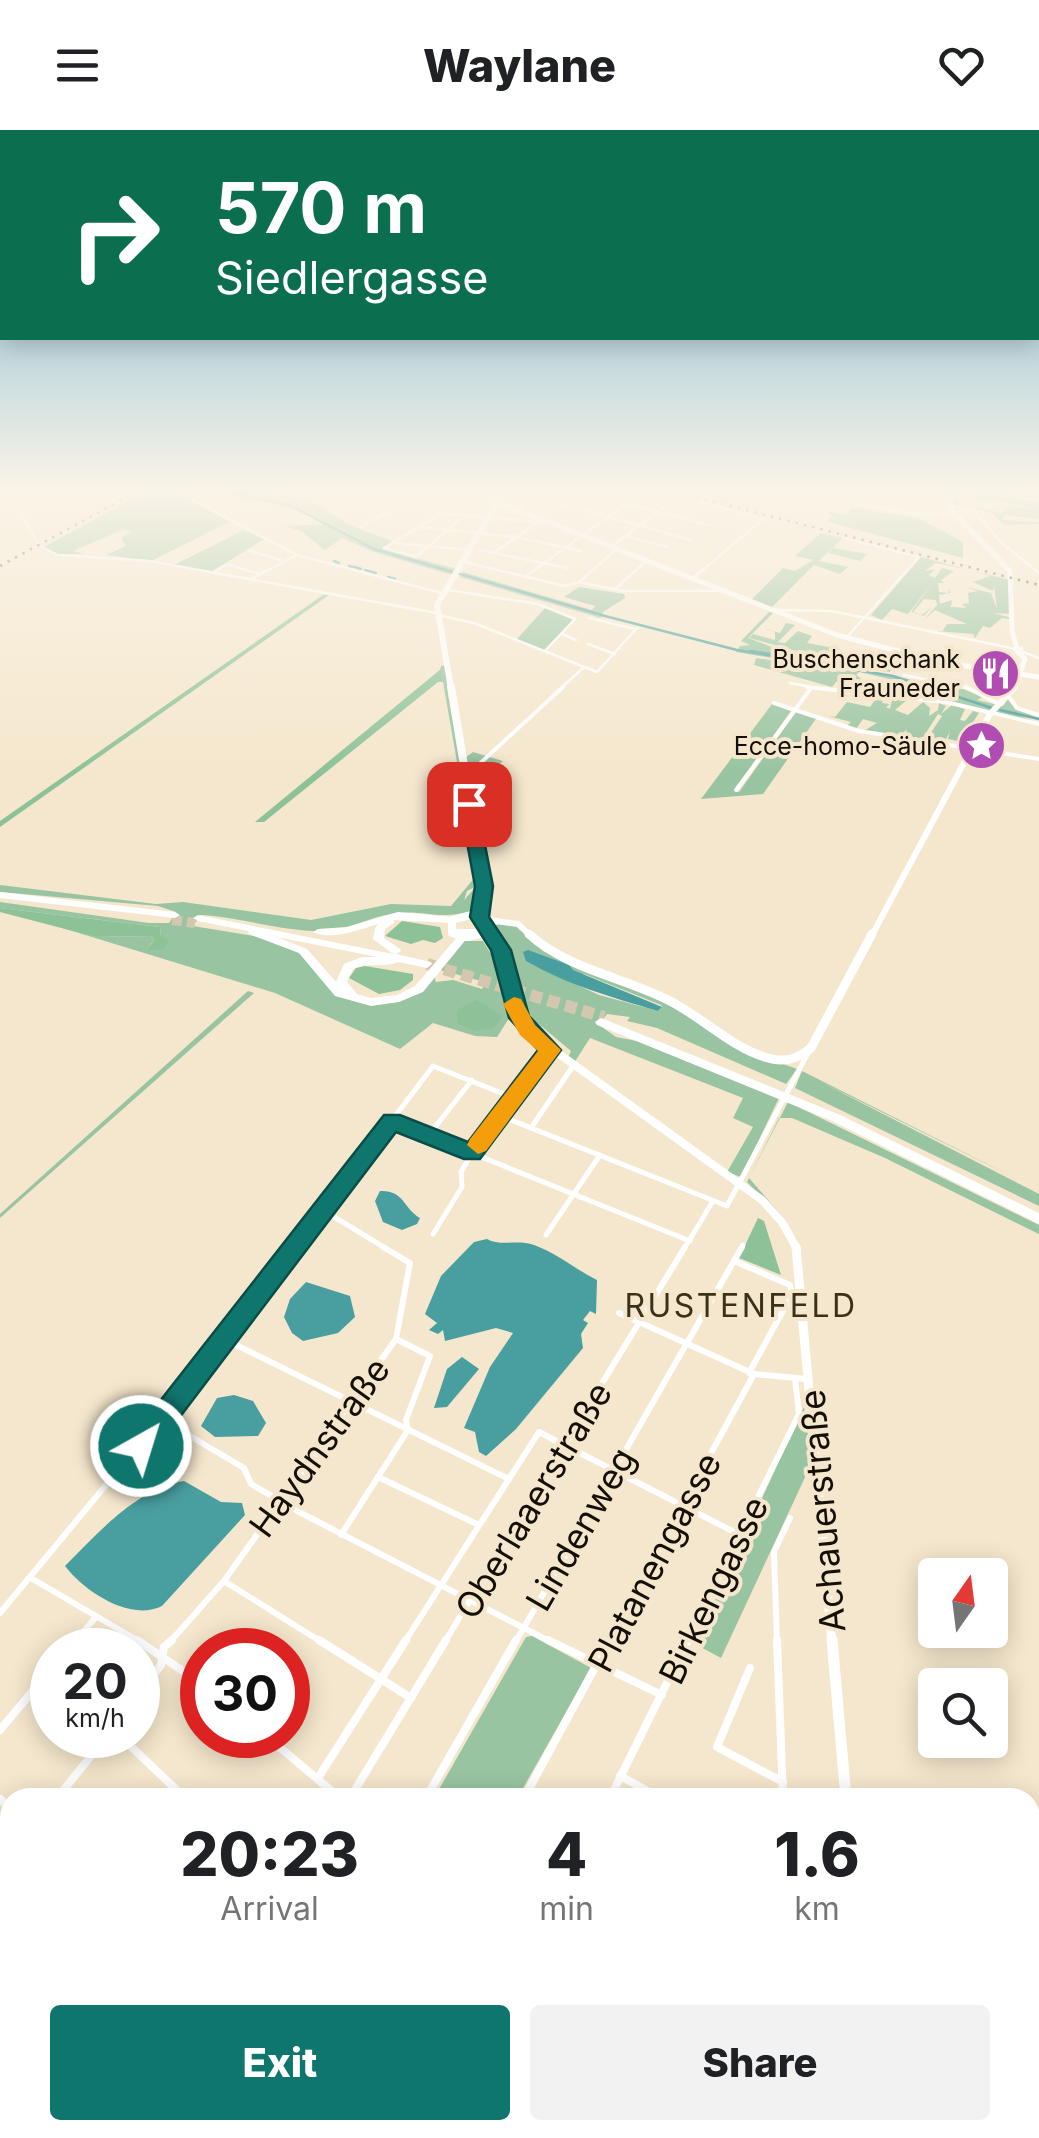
<!DOCTYPE html>
<html lang="en">
<head>
<meta charset="utf-8">
<style>
  body { margin:0; font-family:Inter,sans-serif; background:#f2f2f2; color:#202124; height:100vh; display:flex; flex-direction:column; font-size:38px; white-space:nowrap }
  * { box-sizing:border-box; margin:0 }
  p { font-size:32px; color:#757577 }
  .icon { flex:none; width:55px; height:55px; fill:none; stroke:currentColor; stroke-width:2; stroke-linecap:round; stroke-linejoin:round }
  .map { position:relative; flex:1; overflow:hidden }
  .side { position:absolute; left:0px; top:1658px; width:1040px; height:352px; display:flex; flex-direction:column; background:#fff; border-radius:30px 30px 0 0; box-shadow:0 5px 25px #0003 }
  .side>* { flex:none }
  .guide { position:absolute; left:0px; top:0px; width:1040px; height:210px; box-shadow:0 5px 25px #0003; background:#0b6e4f; color:#fff; overflow:hidden }
  .needle { width:65px; rotate:14deg }
  .fabs { position:absolute; left:918px; top:1428px; display:grid; gap:20px }
  .fabs a { display:grid; place-items:center; width:90px; height:90px; border-radius:10px; background:#fff; box-shadow:0 5px 25px #0003; font-size:50px }
  .speed { position:absolute; left:30px; top:1498px; display:flex; gap:20px; font-size:50px; font-weight:700; text-align:center }
  .speed>* { display:grid; place-content:center; width:130px; height:130px; border-radius:50%; background:#fff; box-shadow:0 5px 25px #0003; line-height:1 }
  .speed small { font-size:25px; font-weight:400 }
  .speed .limit { border:15px solid #d22; background:#fff; color:#111 }
  .pin { position:absolute; display:grid; place-items:center; width:85px; height:85px; color:#fff; margin:-42px; border-radius:20px; box-shadow:0 5px 15px #0006 }
  .me { position:absolute; width:110px; margin:-55px; rotate:39deg; stroke-linejoin:round; filter:drop-shadow(0 0 8px #0008) }
  .turn { display:flex; align-items:center; gap:35px; height:210px; padding:0 50px; font-size:45px }
  .turn .icon { width:130px; height:130px; stroke-width:2.5 }
  .turn b { display:block; font-size:70px; line-height:85px }
  .eta { display:flex; justify-content:space-evenly; align-items:center; height:170px; text-align:center }
  .eta b { font-size:60px; font-weight:800; line-height:70px }
  .primary-button { display:flex; gap:20px; margin-top:auto; padding:20px 50px }
  .primary-button a { flex:1; height:115px; border-radius:10px; background:#0f766e; color:#fff; font-size:40px; font-weight:800; line-height:115px; text-align:center }
  .primary-button a+a { background:#f2f2f2; color:#202124 }
  header { display:flex; justify-content:space-between; align-items:center; height:130px; padding:0 50px; background:#fff; font-size:45px; font-weight:800 }
  .map>svg:first-child { display:block }
  .green { fill:#98c4a1; fill-rule:evenodd }
  .forest { fill:#8dc298 }
  .water { fill:#499e9f }
  .lines { fill:none; stroke-linecap:round; stroke-linejoin:round }
  .stream { stroke:#499e9f; stroke-width:2.5 }
  .motorway-tunnel-far1 { stroke:#d3c7af; stroke-width:10; stroke-dasharray:10 5; stroke-linecap:butt }
  .motorway-tunnel { stroke:#d3c7af; stroke-width:12; stroke-dasharray:12 6; stroke-linecap:butt }
  .pedestrian { stroke:#fff; stroke-width:2.5 }
  .minor-far4 { stroke:#fff; stroke-width:2.5 }
  .minor-far3 { stroke:#fff; stroke-width:4 }
  .minor-far2 { stroke:#fff; stroke-width:5 }
  .minor-far1 { stroke:#fff; stroke-width:6 }
  .minor { stroke:#fff; stroke-width:8 }
  .tertiary-far3 { stroke:#fff; stroke-width:6 }
  .tertiary-far2 { stroke:#fff; stroke-width:8 }
  .tertiary-far1 { stroke:#fff; stroke-width:9 }
  .tertiary { stroke:#fff; stroke-width:11 }
  .secondary-far2 { stroke:#fff; stroke-width:5 }
  .secondary-far1 { stroke:#fff; stroke-width:6 }
  .secondary { stroke:#fff; stroke-width:9 }
  .primary-far2 { stroke:#fff; stroke-width:6 }
  .primary-far1 { stroke:#fff; stroke-width:8 }
  .primary { stroke:#fff; stroke-width:10 }
  .motorway { fill:#fff; fill-rule:evenodd }
  .rail { stroke:#665e4e; stroke-width:2.5; stroke-dasharray:2.5 6; stroke-linecap:butt }
  .route { fill:#0f766e; stroke:#0a4d48; stroke-width:2.5 }
  .slow { fill:#f59e0b }
  .labels { text-anchor:middle; dominant-baseline:central; stroke-width:8; stroke-linejoin:round; paint-order:stroke }
  .far-poi-label { font-size:25px; fill:#151007; stroke:#f5e7cd; text-anchor:end }
  .neighbourhood-label { font-size:32px; letter-spacing:2.5px; fill:#3b301a; stroke:#f5e7cd }
  .near-street-label { font-size:35px; fill:#151007; stroke:#f5e7cd }
</style>
</head>
<body>
<header><svg class="icon" aria-label="menu" viewBox="0 0 24 24"><path d="M4 6h16M4 12h16M4 18h16"/></svg>Waylane<svg class="icon" aria-label="heart" viewBox="0 0 24 24"><path d="M12 20l-8-8c-3-5 5-10 8-4 3-6 11-1 8 4z"/></svg></header>
<div class="map">
<svg width="1039" height="2008" viewBox="0 0 1039 2008">
  <rect width="100%" height="100%" fill="#f5e7cd"/>
  <g class="green">
    <polygon points="146,361 193,361 185,366 231,391 151,431 106,425 126,416 121,408 132,402 124,399 73,421 84,424 59,424 44,417"/>
    <path d="M215 361H266L309 370 354 397 392 411 382 419 456 439 452 445 374 422 342 408 325 420 301 401 284 396 323 395C295 371 249 373 215 361Z"/>
    <polygon points="853,378 918,388 963,412 963,428 828,392 832,385 828,381 845,385"/>
    <polygon points="244,400 264,409 211,442 174,435"/>
    <polygon points="821,403 842,408 833,418 867,424 860,431 829,423 832,418 819,431 848,437 840,444 814,435 771,478 751,470 783,438 795,441 813,430 795,426"/>
    <polygon points="921,427 965,439 936,433 925,441 935,439 929,445 935,448 942,438 954,441 941,450 944,453 938,453 939,462 948,463 950,458 950,463 939,465 940,474 952,470 951,477 966,478 962,474 969,473 968,463 978,461 963,456 991,463 997,479 994,455 993,461 973,452 990,446 972,441 1010,450 1011,484 993,483 1012,488 1010,494 1009,489 1002,488 990,498 983,496 975,508 973,504 937,501 942,502 947,494 967,494 935,480 924,490 937,475 936,470 924,469 913,482 922,485 932,477 924,486 911,482 936,448 908,484 892,479 882,490 871,485"/>
    <polygon points="463,442 592,480 595,476 564,467 579,457 624,464 625,468 603,482 601,488 460,447"/>
    <polygon points="546,477 574,489 543,521 516,510"/>
    <polygon points="786,493 795,495 778,512 785,513 798,501 812,506 807,513 839,519 851,528 867,519 860,530 871,527 883,532 882,537 893,536 890,542 810,531 801,525 833,531 749,508 753,504 775,510 775,502 761,498 780,503"/>
    <polygon points="756,528 832,539 863,557 837,551 832,557 754,535"/>
    <path d="M449 535 466 627 473 622 503 631 464 664 480 754 467 761 464 770 474 759 481 760 474 780C441 791 427 780 397 783 370 786 349 801 321 801 279 801 235 786 200 785L193 796 254 806 295 819 347 869 396 871 434 846 436 852 453 850 482 859 485 852 440 840 463 811H483L504 845 513 882 497 907 475 906 433 893 400 919 275 863 20 785 96 807 151 806 156 809 148 817 161 806 160 797 0 778V772L149 793H169L176 782 158 776 0 762V755L156 774 183 772 311 790 391 774 451 776 476 746 462 654 441 647 457 632 443 552H438L441 536Z"/>
    <polygon points="943,551 983,567 977,570 1003,576 1009,568 1015,579 1039,588 1020,586 1039,593 927,568 925,561 915,556 928,561"/>
    <polygon points="877,567 884,568 882,573 890,574 886,577 890,579 892,570 907,570 895,580 908,585 923,572 930,578 929,586 938,580 939,573 946,576 941,584 952,575 965,579 960,590 965,591 973,581 979,583 969,598 977,601 968,618 964,616 968,613 948,609 950,602 943,614 926,610 942,586 938,584 922,609 905,605 907,599 901,605 864,601 877,593 863,589 856,599 847,596 851,592 828,586 835,587 847,572 870,577"/>
    <polygon points="772,574 791,581 734,661 739,662 796,582 818,586 763,664 701,669"/>
    <path d="M500 793 520 797 543 821 666 870 748 921 797 939 786 954 657 898 627 891 630 887 607 884 599 895 616 907 637 911 779 968 741 1047 727 1042 753 997 733 988 743 968 590 908 574 933 568 928 571 921 528 885 523 886 504 819 489 799ZM584 844 661 875 662 877 658 881 599 865 565 849Z"/>
    <polygon points="248,861 254,863 0,1088 0,1084"/>
    <polygon points="802,941 1039,1060 819,951 1039,1064 1039,1076 795,958"/>
    <polygon points="788,972 1039,1095 1039,1104 885,1028 792,988 779,988 749,1048 788,1093 747,1052"/>
    <polygon points="804,1277 813,1330 721,1528 695,1514"/>
    <polygon points="532,1506 591,1538 518,1667 434,1668 526,1507"/>
  </g>
  <g class="forest">
    <polygon points="950,361 1028,361 1030,369 1039,371 1039,389 1005,385 1002,390 1039,392 1039,394 1005,395 991,383 964,374 1002,383 1011,377 1035,378 960,365 955,366 961,375 953,375"/>
    <polygon points="323,465 329,465 0,697 0,691"/>
    <polygon points="769,482 773,483 748,508 810,531 934,554 929,558 859,542 856,545 868,554 894,559 868,555 863,561 832,538 736,522 740,516 750,515 741,511"/>
    <polygon points="441,539 443,548 264,692 255,692"/>
    <polygon points="0,778 160,797 161,806 169,811 163,819 147,821 155,809 151,806 96,807 0,782"/>
    <polygon points="402,791 440,797 443,808 435,813 423,810 411,814 385,806"/>
    <polygon points="365,836 413,844 413,850 400,860 379,864 349,848 356,838"/>
    <polygon points="476,870 503,886 493,898 474,901 457,893 457,880"/>
    <polygon points="758,1088 764,1091 781,1145 739,1128"/>
  </g>
  <g class="water">
    <path d="M528 820 569 835 573 840 662 877 658 881C611 867 568 855 526 831L523 822Z"/>
    <path d="M380 1061C404 1060 403 1078 420 1088L417 1094 402 1100 383 1092 375 1071Z"/>
    <path d="M487 1109C501 1117 517 1109 534 1115 558 1124 575 1139 597 1150L596 1184 590 1181 583 1190 588 1193 581 1204 583 1218 516 1299 486 1326 479 1322 475 1302 464 1298 490 1237 513 1203 496 1198 445 1211 443 1200 438 1204 429 1200 437 1193 425 1184 441 1146 474 1112Z"/>
    <polygon points="306,1152 350,1166 355,1187 338,1203 303,1211 292,1203 284,1187 290,1169"/>
    <polygon points="462,1227 479,1239 447,1277 434,1278 447,1239"/>
    <polygon points="234,1265 253,1271 266,1293 258,1306 215,1307 201,1296 217,1268"/>
    <path d="M184 1351 221 1372 242 1373 245 1385 162 1476C130 1492 84 1461 65 1436 98 1403 136 1359 184 1351Z"/>
  </g>
  <g class="lines">
    <g class="stream">
      <polyline points="222,361 289,375 374,419 605,486 737,520 893,546 992,578"/>
      <polyline points="334,431 339,433"/>
      <polyline points="349,436 353,437"/>
      <polyline points="355,437 361,439"/>
      <polyline points="365,440 376,443"/>
      <polyline points="388,447 395,449"/>
      <polyline points="750,521 771,524"/>
      <polyline points="1000,580 1039,589"/>
    </g>
    <polyline class="motorway-tunnel-far1" points="172,790 195,793"/>
    <polyline class="motorway-tunnel" points="427,834 604,887"/>
    <polyline class="pedestrian" points="989,361 1039,371"/>
    <g class="minor-far4">
      <polyline points="185,361 186,367 297,425 445,464"/>
      <polyline points="270,361 278,363"/>
      <polyline points="515,361 691,410"/>
      <polyline points="665,361 763,389 692,449"/>
      <polyline points="784,361 921,385"/>
      <polyline points="602,367 708,395"/>
      <polyline points="8,372 19,381 38,414"/>
      <polyline points="0,375 35,361"/>
      <polyline points="519,380 528,365"/>
      <polyline points="889,382 896,361"/>
      <polyline points="445,384 539,392"/>
      <polyline points="917,384 973,380 1003,414 1039,443"/>
      <polyline points="361,397 425,361"/>
      <polyline points="418,397 516,407 581,421"/>
      <polyline points="626,406 667,417"/>
      <polyline points="844,408 919,427 846,508"/>
      <polyline points="394,413 471,420"/>
      <polyline points="40,416 57,425 149,431 437,483"/>
      <polyline points="611,417 680,365"/>
      <polyline points="384,418 471,366"/>
      <polyline points="385,418 416,427 465,385"/>
      <polyline points="248,420 283,431"/>
      <polyline points="479,420 568,438"/>
      <polyline points="495,422 538,392"/>
      <polyline points="464,432 565,456 579,452 617,419"/>
      <polyline points="214,442 227,434 259,444"/>
      <polyline points="526,446 644,361"/>
      <polyline points="251,449 297,425"/>
      <polyline points="579,452 623,461 723,461"/>
      <polyline points="448,460 538,474 575,489 545,521"/>
      <polyline points="614,460 646,431"/>
      <polyline points="774,480 832,481 1016,519"/>
      <polyline points="437,485 474,493 597,542 637,498"/>
      <polyline points="589,488 635,499"/>
      <polyline points="562,504 576,510"/>
      <polyline points="588,514 615,524"/>
      <polyline points="1023,522 1039,528"/>
      <polyline points="904,545 971,559"/>
      <polyline points="790,553 822,559"/>
      <polyline points="560,559 583,538"/>
    </g>
    <g class="minor-far3">
      <polyline points="807,557 946,572 1039,594"/>
      <polyline points="966,557 999,574"/>
      <polyline points="912,559 921,562 925,570"/>
      <polyline points="1008,566 1017,578 1039,585"/>
      <polyline points="774,573 859,601 1039,629"/>
      <polyline points="464,642 475,638 563,557"/>
      <polyline points="736,660 811,558"/>
    </g>
    <g class="minor-far2">
      <polyline points="501,986 727,1076 808,923"/>
      <polyline points="392,991 690,1111"/>
      <polyline points="531,998 573,936"/>
      <polyline points="428,1006 472,950"/>
      <polyline points="326,1082 387,1119"/>
      <polyline points="433,1104 462,1057 461,1042 472,1023 550,920"/>
      <polyline points="546,1105 600,1025"/>
      <polyline points="295,1119 433,936 514,968"/>
      <polyline points="684,1119 713,1071"/>
      <polyline points="741,1119 743,1115"/>
    </g>
    <g class="minor-far1">
      <polyline points="734,1131 790,1155 792,1164 749,1243"/>
      <polyline points="619,1183 754,1244 807,1249"/>
      <polyline points="226,1210 509,1349"/>
      <polyline points="163,1290 244,1338 251,1354 301,1383 553,1513"/>
      <polyline points="378,1347 479,1395"/>
      <polyline points="341,1405 408,1300 406,1290 430,1226 396,1209"/>
      <polyline points="31,1448 142,1513"/>
      <polyline points="224,1451 323,1513"/>
      <polyline points="0,1483 226,1210 297,1117"/>
      <polyline points="74,1513 95,1488"/>
      <polyline points="169,1513 224,1451 396,1209 410,1133 383,1117"/>
      <polyline points="404,1513 539,1302 740,1405"/>
      <polyline points="444,1513 685,1117"/>
      <polyline points="515,1513 742,1117"/>
      <polyline points="608,1513 754,1244"/>
      <polyline points="686,1513 799,1284 795,1249"/>
      <polyline points="777,1513 774,1422 790,1388"/>
    </g>
    <g class="minor">
      <polyline points="137,1510 202,1554"/>
      <polyline points="319,1510 411,1568"/>
      <polyline points="548,1510 662,1565"/>
      <polyline points="777,1510 783,1668"/>
      <polyline points="68,1520 76,1510"/>
      <polyline points="750,1538 717,1617 783,1652"/>
      <polyline points="138,1565 161,1535 164,1517 172,1510"/>
      <polyline points="0,1600 52,1538"/>
      <polyline points="119,1605 185,1668"/>
      <polyline points="265,1605 340,1668"/>
      <polyline points="620,1646 661,1668"/>
      <polyline points="318,1648 406,1510"/>
      <polyline points="57,1668 108,1605"/>
      <polyline points="350,1668 446,1510"/>
      <polyline points="426,1668 516,1510"/>
      <polyline points="524,1668 610,1510"/>
      <polyline points="610,1668 688,1510"/>
      <polyline points="0,1669 10,1678"/>
      <polyline points="0,1738 10,1725"/>
      <polyline points="0,1799 10,1810"/>
      <polyline points="0,1996 11,2008"/>
      <polyline points="184,2000 192,2008"/>
      <polyline points="356,2000 364,2008"/>
      <polyline points="531,2000 540,2008"/>
      <polyline points="729,2000 739,2008"/>
      <polyline points="990,2000 991,2008"/>
      <polyline points="112,2008 118,2000"/>
      <polyline points="499,2008 502,2000"/>
    </g>
    <polyline class="tertiary-far3" points="484,800 491,807"/>
    <path class="tertiary-far2" d="M488 804C514 830 510 873 530 903L762 1070 782 1092 797 1119"/>
    <polyline class="tertiary-far1" points="796,1117 832,1513"/>
    <g class="tertiary">
      <polyline points="832,1510 846,1668"/>
      <polyline points="1030,1944 1039,1957"/>
      <polyline points="868,2000 869,2008"/>
      <polyline points="823,2008 827,2000"/>
    </g>
    <g class="secondary-far2">
      <polyline points="450,361 497,372 837,505 939,532 1039,547"/>
      <polyline points="945,361 954,383 1010,441 1012,501 1017,519"/>
      <polyline points="1014,559 1025,529 1016,520 1021,519"/>
    </g>
    <g class="secondary-far1">
      <polyline points="481,789 518,794 532,807"/>
      <polyline points="871,807 990,584 1015,557"/>
    </g>
    <path class="secondary" d="M529 804C567 839 623 847 668 870 701 886 733 919 768 928 785 933 798 929 811 918L872 804"/>
    <polyline class="primary-far2" points="451,559 437,475 504,361"/>
    <g class="primary-far1">
      <polyline points="451,557 484,756 480,787"/>
      <polyline points="467,807 452,803 452,790 471,785 485,793 481,803 469,807"/>
    </g>
    <polyline class="primary" points="457,804 477,804"/>
    <g class="motorway">
      <polygon points="0,762 175,782 180,785 175,788 0,768"/>
      <path d="M398 782 452 787 457 790 452 793 394 790V793L385 799 384 808 400 819 401 821 396 824 431 832 432 834 427 838 398 832C385 838 368 832 353 839L347 852 357 864 371 868 397 865 415 856 459 805 463 804 468 807 423 862 399 872 371 876 335 866 299 823 249 804 248 801 198 791 193 788 198 785 393 824 373 809 375 798 378 794C358 800 331 811 313 802L318 799 347 797ZM277 807 377 827H362L344 834 336 852 307 819Z"/>
      <polygon points="601,888 838,984 1039,1083 1039,1094 830,990 597,895 595,892"/>
    </g>
    <g class="rail">
      <polyline points="672,361 1039,455"/>
      <polyline points="0,436 138,361"/>
    </g>
  </g>
  <linearGradient id="sky" x2="0" y2="1"><stop stop-color="#68abcb"/><stop offset="0.56" stop-color="#faf4e8"/><stop offset="1" stop-color="#faf4e8" stop-opacity="0"/></linearGradient>
  <rect width="1039" height="643" fill="url(#sky)"/>
  <polygon class="route" points="469,669 477,674 493,756 489,787 511,820 529,886 561,920 480,1029 464,1029 396,1002 151,1325 141,1329 131,1325 127,1316 131,1308 384,985 400,985 468,1012 538,920 509,888 491,820 470,787 475,756 460,674"/>
  <polygon class="slow" points="514,867 521,869 535,895 561,920 486,1021 478,1024 467,1015 470,1009 538,921 520,905 503,874"/>
  <defs>
    <symbol id="restaurant-disc" viewBox="-11 -11 22 22"><circle r="9.5" fill="#b14db2" stroke="#f5e7cd"/><path d="M-5-6h1v4h1v-4h1v4h1v-4h1v5L-1.5 .5V6h-2V.5L-5-1ZM5-6V6H3V1.5H1.5Q1.5-4 5-6Z" fill="#fff"/></symbol>
    <symbol id="sight-disc" viewBox="-11 -11 22 22"><circle r="9.5" fill="#b14db2" stroke="#f5e7cd"/><path d="M0-6L1.8-2.2L6-1.7L2.9 1.2L3.7 5.4L0 3.3L-3.7 5.4L-2.9 1.2L-6-1.7L-1.8-2.2Z" fill="#fff"/></symbol>
  </defs>
  <g fill-rule="evenodd">
    <use href="#restaurant-disc" x="968" y="516" width="55" height="55"/>
    <use href="#sight-disc" x="954" y="588" width="55" height="55"/>
  </g>
  <g class="labels">
    <g class="far-poi-label">
      <text x="960" y="529">Buschenschank<tspan x="960" dy="29">Frauneder</tspan></text>
      <text x="947" y="616">Ecce-homo-Säule</text>
    </g>
    <g class="neighbourhood-label">
      <text x="741" y="1175">RUSTENFELD</text>
    </g>
    <g class="near-street-label">
      <text transform="translate(319 1317) rotate(-54)">Haydnstraße</text>
      <text transform="translate(533 1370) rotate(-59)">Oberlaaerstraße</text>
      <text transform="translate(822 1381) rotate(-95)">Achauerstraße</text>
      <text transform="translate(580 1399) rotate(-60)">Lindenweg</text>
      <text transform="translate(654 1432) rotate(-62)">Platanengasse</text>
      <text transform="translate(713 1460) rotate(-64)">Birkengasse</text>
    </g>
  </g>
</svg>
<div class="fabs">
<a><svg class="needle" viewBox="-14 -14 28 28"><path d="M0-13l5 13h-10z" fill="#e53935"/><path d="M0 13l5-13h-10z" fill="#757577"/></svg></a>
<a><svg class="icon" aria-label="search" viewBox="0 0 24 24"><circle cx="10" cy="10" r="6"/><path d="M15 15l6 6"/></svg></a>
</div>
<div class="speed"><div>20<small>km/h</small></div><div class="limit">30</div></div>
<div class="pin" style="left:469px;top:674px;background:#d93025"><svg class="icon" aria-label="arrive" viewBox="0 0 24 24"><path d="M6 21V4h12l-3 4 3 4H6"/></svg></div>
<svg class="me" style="left:141px;top:1316px" viewBox="-20 -20 40 40"><circle r="17" fill="#0f766e" stroke="#fff" stroke-width="3"/><path d="M0-11L8 9 0 5-8 9z" fill="#fff"/></svg>
<div class="guide">
<div class="turn"><svg class="icon" aria-label="right" viewBox="0 0 24 24"><path d="M7 20v-9h11M14 6l5 5-5 5"/></svg><div><b>570 m</b>Siedlergasse</div></div>
</div>
<section class="side">
<div class="eta">
<div><b>20:23</b><p>Arrival</p></div>
<div><b>4</b><p>min</p></div>
<div><b>1.6</b><p>km</p></div>
</div>
<div class="primary-button"><a>Exit</a><a>Share</a></div>
</section>
</div>
</body>
</html>
